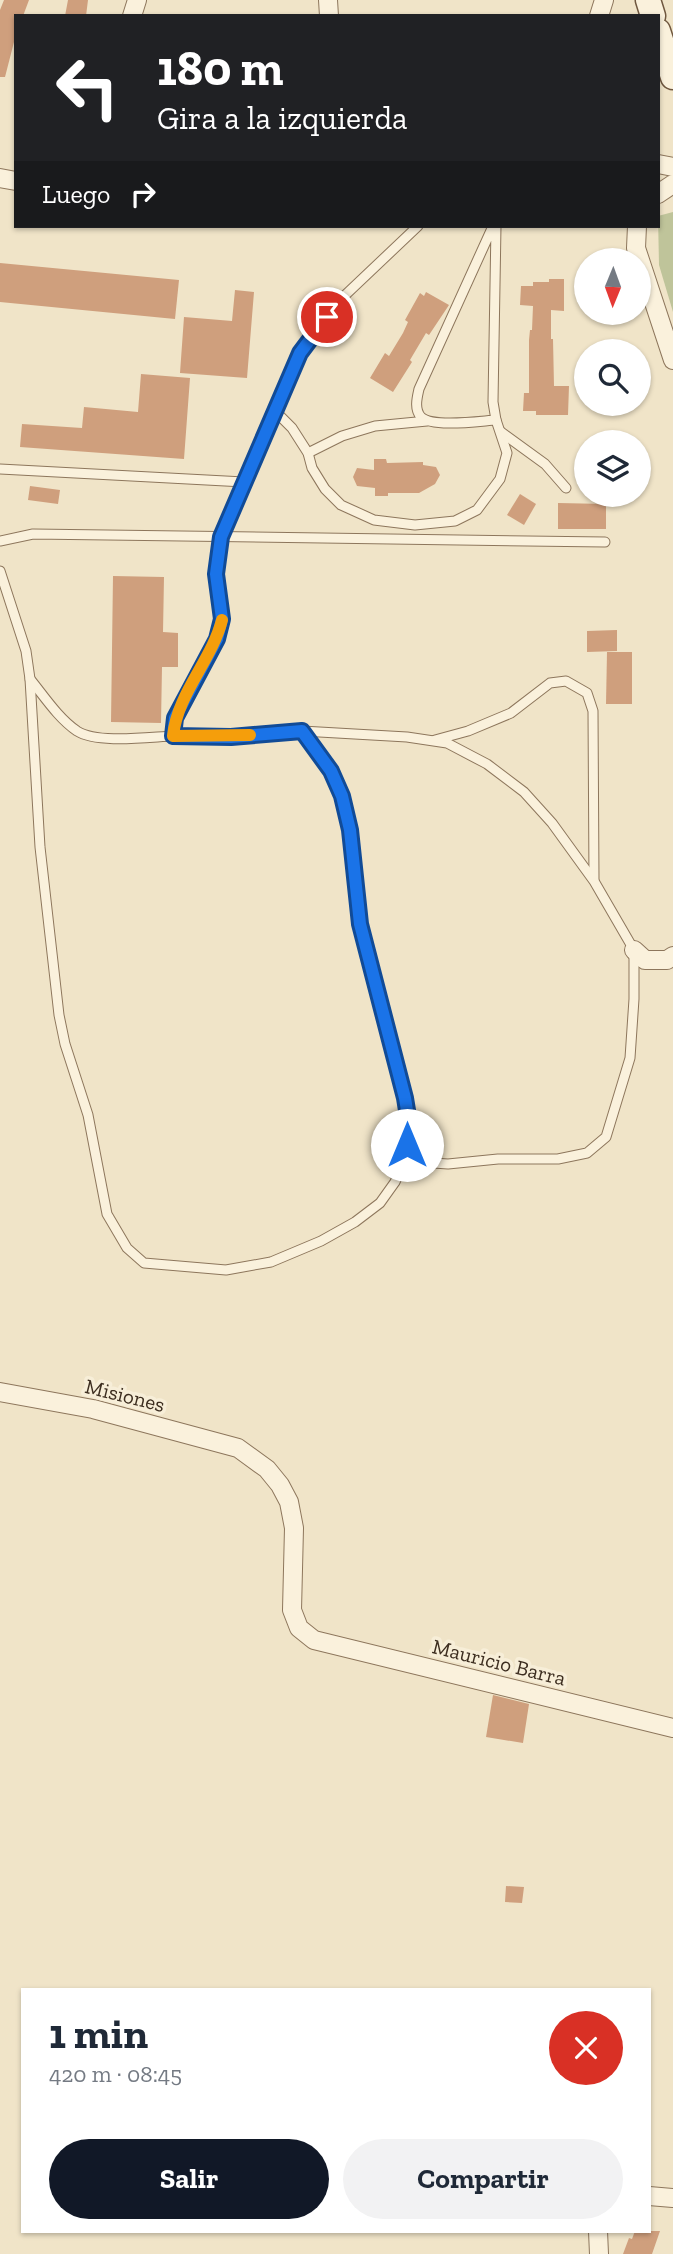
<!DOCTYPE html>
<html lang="es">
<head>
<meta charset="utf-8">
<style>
  body { margin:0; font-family:"Zilla Slab",serif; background:#f2f2f3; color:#1f2937; height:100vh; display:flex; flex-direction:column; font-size:26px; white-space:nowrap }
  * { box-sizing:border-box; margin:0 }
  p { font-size:23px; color:#747a83 }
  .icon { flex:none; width:38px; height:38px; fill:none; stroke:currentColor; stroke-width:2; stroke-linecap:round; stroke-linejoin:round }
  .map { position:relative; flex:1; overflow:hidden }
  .details { position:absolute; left:21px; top:1988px; width:630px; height:245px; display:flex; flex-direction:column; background:#fff; border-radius:0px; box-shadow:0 2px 5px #0004 }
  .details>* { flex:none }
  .top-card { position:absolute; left:14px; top:14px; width:646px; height:214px; border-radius:0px; box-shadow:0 2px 5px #0004; background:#202124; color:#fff; overflow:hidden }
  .needle { width:46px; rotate:181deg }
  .buttons { position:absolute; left:574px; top:248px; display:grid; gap:14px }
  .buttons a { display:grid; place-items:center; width:77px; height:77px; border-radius:50%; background:#fff; box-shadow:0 2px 5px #0004; font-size:35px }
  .pin { position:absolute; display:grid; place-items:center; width:60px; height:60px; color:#fff; margin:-30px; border:4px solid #fff; border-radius:50%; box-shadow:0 2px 7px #0007 }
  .me { position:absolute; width:77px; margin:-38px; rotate:0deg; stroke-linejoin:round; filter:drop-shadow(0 0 5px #0008) }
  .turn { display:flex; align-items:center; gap:24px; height:147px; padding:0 28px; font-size:32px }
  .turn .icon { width:91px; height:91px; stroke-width:2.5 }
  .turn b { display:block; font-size:49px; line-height:60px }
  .then { display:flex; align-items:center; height:66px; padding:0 28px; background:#0003; gap:14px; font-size:26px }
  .round { display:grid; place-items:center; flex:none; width:74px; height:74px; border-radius:37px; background:#f2f2f3 }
  .headline { display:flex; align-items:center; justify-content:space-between; height:119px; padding:0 28px }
  h1 { font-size:42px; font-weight:700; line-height:52px }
  .action { display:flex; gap:14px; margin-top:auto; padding:14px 28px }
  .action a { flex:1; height:80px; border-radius:42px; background:#111827; color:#fff; font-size:28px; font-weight:700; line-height:80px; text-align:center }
  .action a+a { background:#f2f2f3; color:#1f2937 }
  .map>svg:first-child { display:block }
  .cemetery { fill:#bfc49a }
  .building { fill:#cf9f7d }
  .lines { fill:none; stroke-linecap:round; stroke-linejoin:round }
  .lane-casing { stroke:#8d765c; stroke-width:11 }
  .street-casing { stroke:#8d765c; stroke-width:20 }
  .secondary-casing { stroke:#6f573f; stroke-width:27 }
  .lane { stroke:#faf1dc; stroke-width:9 }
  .street { stroke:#faf1dc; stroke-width:18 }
  .secondary { stroke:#faf1dc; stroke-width:24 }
  .route-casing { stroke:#114b97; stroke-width:18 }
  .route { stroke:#1a73e8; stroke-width:12 }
  .slow { stroke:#f59e0b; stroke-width:12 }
  .labels { text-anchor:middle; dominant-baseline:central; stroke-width:7; stroke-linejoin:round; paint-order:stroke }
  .street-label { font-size:21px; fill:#3d2e20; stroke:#f7eed8 }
</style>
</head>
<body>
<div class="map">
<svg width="673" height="2254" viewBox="0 0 673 2254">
  <rect width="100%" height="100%" fill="#f0e4c8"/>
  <polygon class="cemetery" points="673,212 673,312 659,265 658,216"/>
  <g class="building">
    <polygon points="4,0 29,0 23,16 16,16 16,42 14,42 5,77 0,77 0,10"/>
    <polygon points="68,0 88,0 86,16 65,16"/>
    <polygon points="0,263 179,280 175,319 0,302"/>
    <polygon points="549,279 564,279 564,311 551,310 551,339 553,339 554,386 569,386 568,415 536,415 536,411 523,411 524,393 529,393 529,340 530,330 532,330 533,306 520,305 521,286 533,286 533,282 549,282"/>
    <polygon points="235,290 254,292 247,378 180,373 184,317 232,321"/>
    <polygon points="426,292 449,305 429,335 426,333 410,360 412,362 393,392 370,378 385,353 389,356 403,333 408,322 405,320 420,293 424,296"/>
    <polygon points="141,374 190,378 184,459 20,447 22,424 82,428 84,407 138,412"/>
    <polygon points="374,459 386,459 387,463 423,462 423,465 436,467 440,475 435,484 419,493 388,493 388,496 375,496 375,488 357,486 353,477 357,468 374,470"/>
    <polygon points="30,486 60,490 58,504 28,500"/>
    <polygon points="520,494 536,504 524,525 507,515"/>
    <polygon points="558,503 606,504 606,529 558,529"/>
    <polygon points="113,576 164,577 163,632 178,633 178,667 162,667 161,723 111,722"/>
    <polygon points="617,630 617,651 587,652 587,631"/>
    <polygon points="607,652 632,652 632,704 606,704"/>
    <polygon points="493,1695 529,1704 523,1743 486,1737"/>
    <polygon points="506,1886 524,1887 522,1903 505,1902"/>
    <polygon points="635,2231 660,2231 652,2254 623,2254 629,2238 632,2239"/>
  </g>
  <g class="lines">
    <defs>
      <g id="lane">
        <path d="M493 226 419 389C417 398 414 409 421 417 433 428 480 421 496 420L493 402 496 226"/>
        <polyline points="274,410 292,428 308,453 312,468 325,489 341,505 374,520 415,525 455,521 477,510 500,479 507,453 496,420"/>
        <polyline points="501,432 545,464 566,488"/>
        <polyline points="308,453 342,436 375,426 427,421"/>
        <polyline points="0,469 244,482"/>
        <polyline points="0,541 33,534 605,542"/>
        <polyline points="0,571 26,651 30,679 40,847 59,1015 65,1044 88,1115 107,1214 127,1248 144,1263 226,1270 271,1262 321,1241 355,1222 380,1203 395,1182 404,1161 410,1129 405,1098 360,924 350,830 342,796 331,771 302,731"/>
        <path d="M30 679C44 696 58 718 77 731 97 744 149 737 173 736"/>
        <polyline points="435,740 468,731 511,713 550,683 566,681 587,693 593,711 594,879"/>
        <polyline points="404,1161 448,1164 498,1159 558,1159 587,1153 606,1137 630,1058 634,999 634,950 594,881 552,823 524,792 487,764 447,743 407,737 302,731 231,737 173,736 175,718 217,639 222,619 216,574 221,537 300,353 340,300 418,226"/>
      </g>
      <g id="street">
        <polyline points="328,0 329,16"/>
        <polyline points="132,16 137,0"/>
        <polyline points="599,16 604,0"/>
        <polyline points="658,164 673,167"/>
        <polyline points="0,178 16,181"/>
        <polyline points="658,194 673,184"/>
        <polyline points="637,226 636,248 673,360"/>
        <polyline points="634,950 645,960 667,960 673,956"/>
        <polyline points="0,1392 93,1409 238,1448 267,1469 280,1485 289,1502 294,1528 292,1610 299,1628 314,1640 673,1728"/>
        <polyline points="649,2196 673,2198"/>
        <polyline points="598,2231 599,2254"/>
      </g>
      <g id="secondary">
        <polyline points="648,0 653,16"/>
        <polyline points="658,31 673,77"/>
      </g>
    </defs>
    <use href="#lane" class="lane-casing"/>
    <use href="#street" class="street-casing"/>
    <use href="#secondary" class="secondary-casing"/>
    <use href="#lane" class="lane"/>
    <use href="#street" class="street"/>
    <use href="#secondary" class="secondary"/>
  </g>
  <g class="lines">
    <defs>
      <polyline id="route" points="327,317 300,353 221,537 216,574 222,619 217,639 175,718 173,736 231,737 302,731 331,771 342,796 350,830 360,924 405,1098 410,1129 407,1145"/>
    </defs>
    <use href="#route" class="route-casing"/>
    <use href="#route" class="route"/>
    <path class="slow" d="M222 620C212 660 177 694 173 736L250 735"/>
  </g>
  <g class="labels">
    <g class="street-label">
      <text transform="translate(125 1395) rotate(14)">Misiones</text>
      <text transform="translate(499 1662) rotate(14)">Mauricio Barra</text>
    </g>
  </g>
</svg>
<div class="buttons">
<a><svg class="needle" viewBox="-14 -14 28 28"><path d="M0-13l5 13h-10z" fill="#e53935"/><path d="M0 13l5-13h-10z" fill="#747a83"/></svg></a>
<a><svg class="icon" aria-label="search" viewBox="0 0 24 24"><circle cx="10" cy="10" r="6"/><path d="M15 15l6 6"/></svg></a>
<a><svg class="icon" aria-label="layers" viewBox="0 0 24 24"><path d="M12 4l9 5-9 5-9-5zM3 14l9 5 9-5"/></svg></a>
</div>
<div class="pin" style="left:327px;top:317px;background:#d93025"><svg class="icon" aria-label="arrive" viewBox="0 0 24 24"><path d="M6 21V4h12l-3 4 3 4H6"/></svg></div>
<svg class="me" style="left:407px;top:1145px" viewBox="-20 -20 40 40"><circle r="19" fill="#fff"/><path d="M0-13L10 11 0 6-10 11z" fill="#1a73e8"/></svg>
<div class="top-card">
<div class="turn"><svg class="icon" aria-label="left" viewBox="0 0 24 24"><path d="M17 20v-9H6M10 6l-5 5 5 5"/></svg><div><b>180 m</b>Gira a la izquierda</div></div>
<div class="then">Luego<svg class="icon" aria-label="right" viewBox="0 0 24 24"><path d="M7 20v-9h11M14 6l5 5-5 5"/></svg></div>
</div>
<section class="details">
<div class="headline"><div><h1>1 min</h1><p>420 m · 08:45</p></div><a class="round" style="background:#d93025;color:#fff"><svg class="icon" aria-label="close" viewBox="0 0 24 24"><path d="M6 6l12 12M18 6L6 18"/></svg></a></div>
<div class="action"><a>Salir</a><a>Compartir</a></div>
</section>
</div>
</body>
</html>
